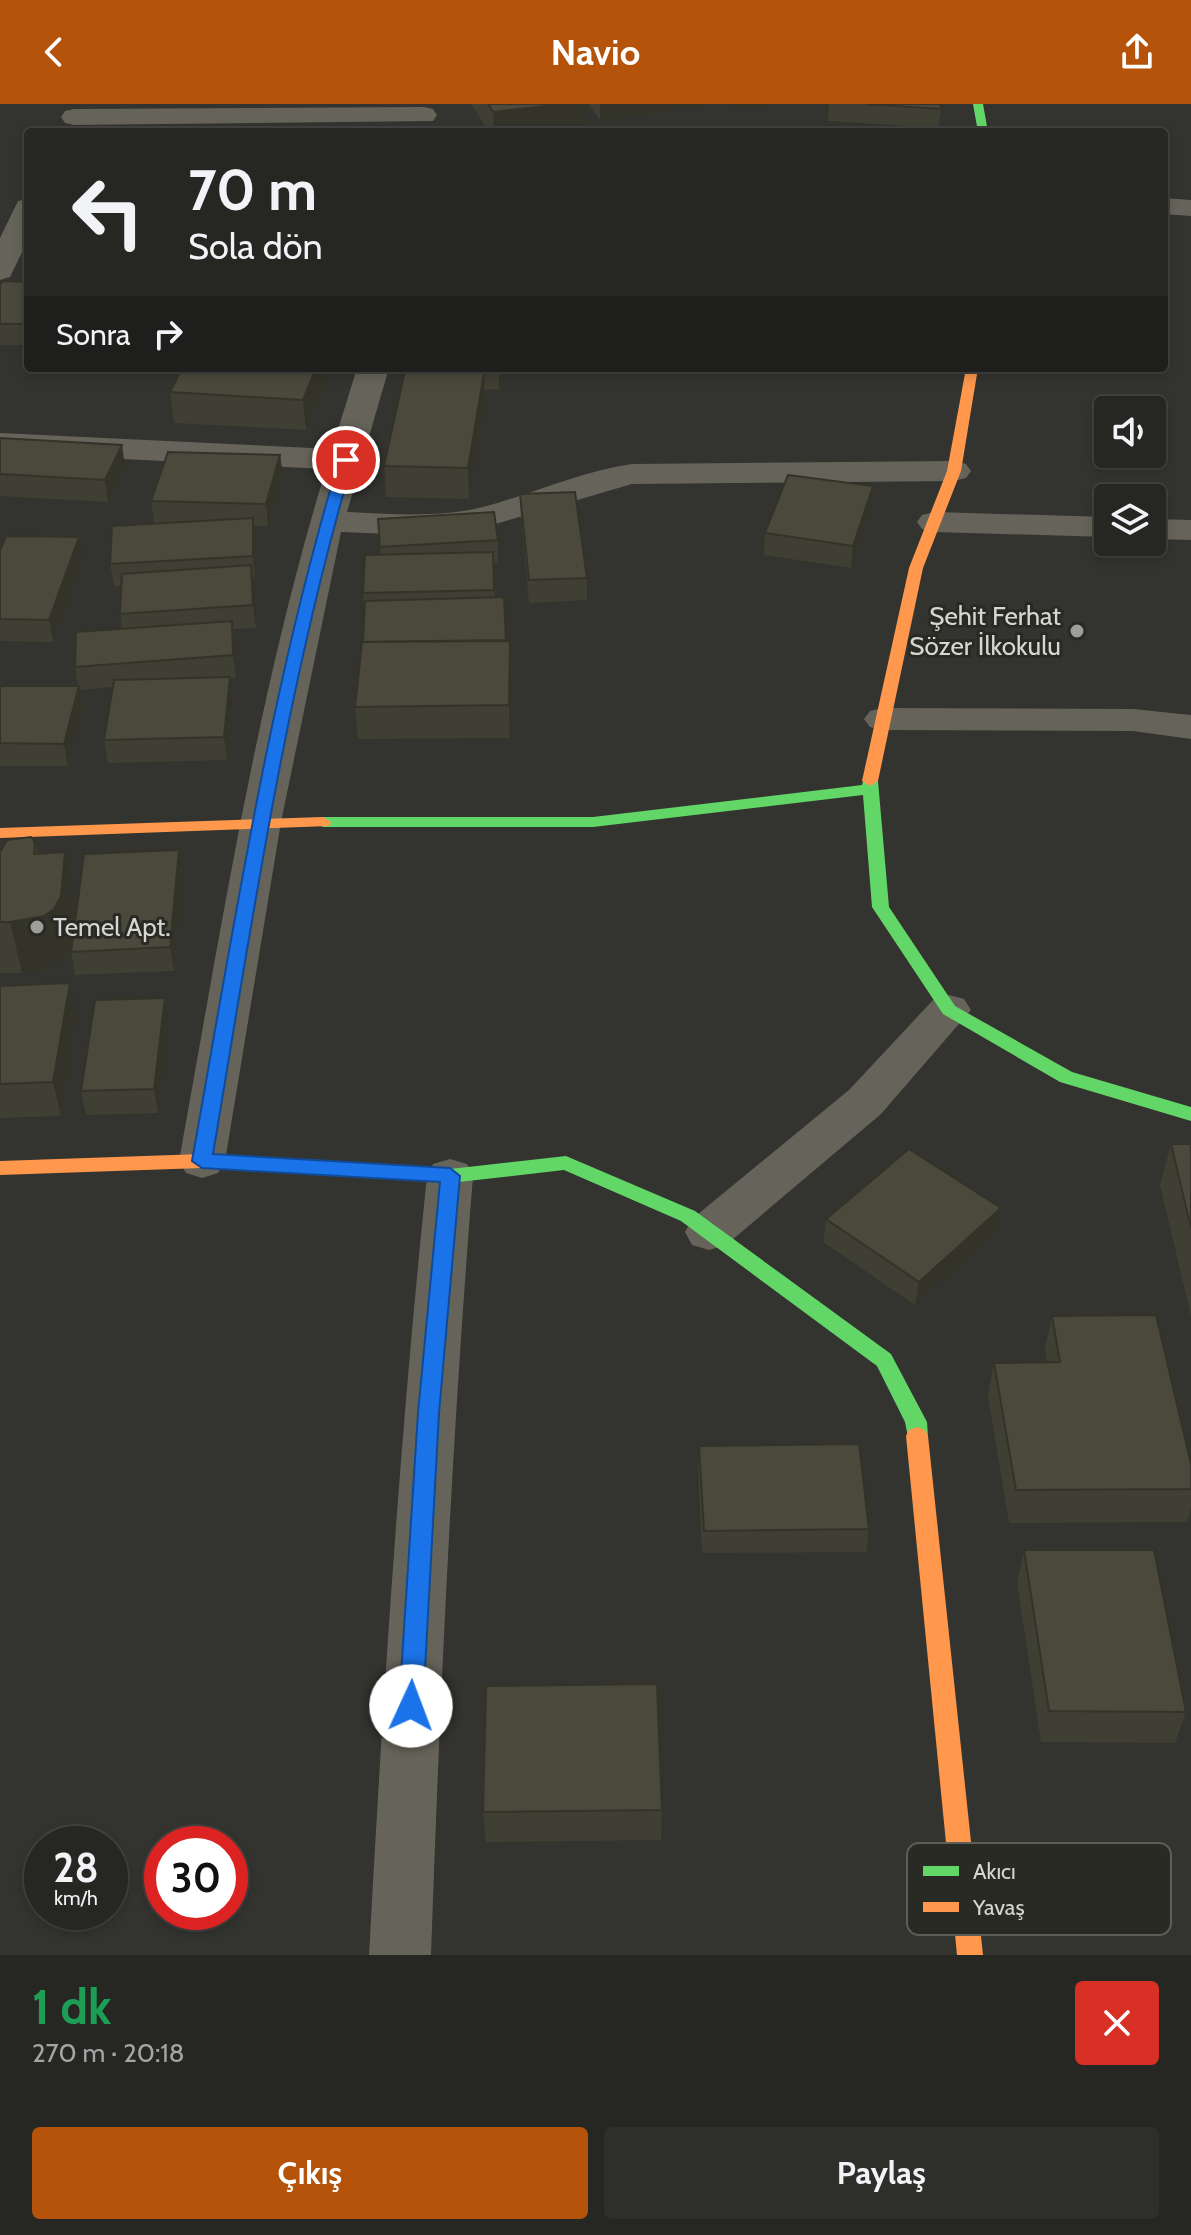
<!DOCTYPE html>
<html lang="tr">
<head>
<meta charset="utf-8">
<style>
  body { margin:0; font-family:Cabin,sans-serif; background:#2e2e2b; color:#f1f3f6; height:100vh; display:flex; flex-direction:column; font-size:30px; white-space:nowrap }
  * { box-sizing:border-box; margin:0 }
  p { font-size:26px; color:#a4a5a6 }
  .icon { flex:none; width:44px; height:44px; fill:none; stroke:currentColor; stroke-width:2; stroke-linecap:round; stroke-linejoin:round }
  .map { position:relative; height:1851px; overflow:hidden }
  .panel { display:flex; flex-direction:column; background:#262623; flex:1 }
  .panel>* { flex:none }
  .banner { position:absolute; left:24px; top:24px; width:1144px; height:244px; border-radius:8px; box-shadow:0 4px 12px #0003,0 0 0 2px #424341; background:#262623; color:#f1f3f6; overflow:hidden }
  .fabs { position:absolute; left:1094px; top:292px; display:grid; gap:16px }
  .fabs a { display:grid; place-items:center; width:72px; height:72px; border-radius:8px; background:#262623; box-shadow:0 4px 12px #0003,0 0 0 2px #424341; font-size:40px }
  .speed { position:absolute; left:24px; top:1722px; display:flex; gap:16px; font-size:40px; font-weight:700; text-align:center }
  .speed>* { display:grid; place-content:center; width:104px; height:104px; border-radius:50%; background:#262623; box-shadow:0 4px 12px #0003,0 0 0 2px #424341; line-height:1 }
  .speed small { font-size:20px; font-weight:400 }
  .speed .limit { border:12px solid #d22; background:#fff; color:#111 }
  .pin { position:absolute; display:grid; place-items:center; width:68px; height:68px; color:#fff; margin:-34px; border:4px solid #fff; border-radius:50%; box-shadow:0 2px 8px #0007 }
  .me { position:absolute; width:88px; margin:-44px; rotate:2deg; stroke-linejoin:round; filter:drop-shadow(0 0 6px #0008) }
  .turn { display:flex; align-items:center; gap:28px; height:168px; padding:0 32px; font-size:36px }
  .turn .icon { width:104px; height:104px; stroke-width:2.5 }
  .turn b { display:block; font-size:56px; line-height:68px }
  .then { display:flex; align-items:center; height:76px; padding:0 32px; background:#0003; gap:16px; font-size:30px }
  .round { display:grid; place-items:center; flex:none; width:84px; height:84px; border-radius:8px; background:#2e2e2b }
  .overview { display:flex; align-items:center; justify-content:space-between; height:136px; padding:0 32px }
  h1 { font-size:48px; font-weight:700; line-height:60px; color:#1e9e55 }
  .cta { display:flex; gap:16px; margin-top:auto; padding:16px 32px }
  .cta a { flex:1; height:92px; border-radius:8px; background:#b45309; color:#fff; font-size:32px; font-weight:700; line-height:92px; text-align:center }
  .cta a+a { background:#2e2e2b; color:#f1f3f6 }
  header { display:flex; justify-content:space-between; align-items:center; height:104px; padding:0 32px; background:#b45309; color:#fff; font-size:36px; font-weight:700 }
  .map>svg:first-child { display:block }
  .lines { fill:none; stroke-linecap:round; stroke-linejoin:round }
  .street { fill:#66645a; fill-rule:evenodd }
  .fast { fill:#63d668; fill-rule:evenodd }
  .slow { fill:#ff974d; fill-rule:evenodd }
  .wall { fill:#403f33 }
  .shaded-wall { fill:#343329 }
  .building { fill:#4a493b; stroke:#343329; stroke-width:2 }
  .route { fill:#1a73e8; stroke:#114b97; stroke-width:2 }
  .poi-dot { fill:#9d9d99; stroke:#2a2a24; stroke-width:3 }
  .labels { text-anchor:middle; dominant-baseline:central; stroke-width:6; stroke-linejoin:round; paint-order:stroke }
  .poi-label { font-size:26px; fill:#d6d6d2; stroke:#2a2a24; text-anchor:end }
  .key { fill:#2a2a24; stroke:#5e5e58; stroke-width:2 }
  .key-label { font-size:22px; fill:#d6d6d2 }
</style>
</head>
<body>
<header><svg class="icon" aria-label="back" viewBox="0 0 24 24"><path d="M15 5l-7 7 7 7"/></svg>Navio<svg class="icon" aria-label="share" viewBox="0 0 24 24"><path d="M12 15V3M7 8l5-5 5 5M5 13v7h14v-7"/></svg></header>
<div class="map">
<svg width="1191" height="1851" viewBox="0 0 1191 1851">
  <rect width="100%" height="100%" fill="#33332f"/>
  <g class="lines">
    <g class="street">
      <polygon points="424,3 433,5 437,11 433,17 74,21 65,19 61,13 65,7 74,5"/>
      <polygon points="1164,94 1191,96 1191,112 1164,110"/>
      <polygon points="28,95 28,136 10,173 0,176 0,134 18,97"/>
      <path d="M357 264H389L347 408C392 410 439 414 483 403 533 390 581 367 632 360L954 357 966 360 971 367 966 374 954 377 632 380 485 423 416 431 341 428 281 718 225 1057 218 1069 202 1074 186 1069 179 1057C221 826 257 590 326 365L0 349V329L332 345Z"/>
      <polygon points="934,408 1108,413 1108,433 934,428 922,425 917,418 922,411"/>
      <polygon points="1152,415 1191,416 1191,436 1152,435"/>
      <polygon points="883,604 1133,605 1191,611 1191,635 1133,627 883,626 870,623 864,615 870,607"/>
      <polygon points="949,891 964,895 971,906 881,1010 726,1141 709,1146 692,1141 685,1128 692,1115 849,986 934,895"/>
      <path d="M450 1055 467 1060 473 1072C452 1332 440 1591 431 1851H369C383 1591 400 1331 427 1072L433 1060Z"/>
    </g>
    <g class="fast">
      <polygon points="973,0 983,0 988,28 978,28"/>
      <polygon points="870,672 878,677 889,803 955,902 1072,968 1191,1003 1191,1017 1060,978 943,910 872,803 863,691 593,723 323,723 315,718 323,713 593,713 862,681 864,673"/>
      <polygon points="566,1052 695,1107 891,1250 927,1318 928,1332 925,1338 917,1341 909,1338 905,1318 877,1262 681,1117 564,1066 450,1079 323,1071 316,1069 313,1064 316,1059 323,1057 450,1065"/>
    </g>
    <g class="slow">
      <polygon points="966,264 978,264 961,367 923,464 878,677 870,682 862,677 909,464 947,367"/>
      <polygon points="323,713 331,718 329,722 0,734 0,724"/>
      <polygon points="202,1050 323,1057 330,1059 333,1064 330,1069 323,1071 202,1064 0,1071 0,1057"/>
      <polygon points="917,1323 925,1326 928,1332 983,1851 957,1851 906,1332 909,1326"/>
    </g>
  </g>
  <g class="wall">
    <polygon points="471,0 707,0 707,2 600,16 588,0 588,24 558,28 489,28"/>
    <polygon points="829,0 942,0 938,24 828,17"/>
    <polygon points="28,178 28,241 0,241 0,181"/>
    <polygon points="182,264 324,264 326,277 306,326 174,319 170,288"/>
    <polygon points="420,264 503,264 499,286 485,285 485,299 469,395 386,393 384,362 420,267"/>
    <polygon points="0,334 125,362 108,398 0,392"/>
    <polygon points="280,351 283,373 268,422 254,422 256,436 255,474 253,474 256,524 233,525 236,574 230,574 233,596 227,656 108,659 104,636 113,583 80,586 83,605 68,662 0,662 0,582 78,582 75,563 122,525 120,510 121,482 114,482 110,460 154,419 151,397"/>
    <polygon points="873,382 871,404 851,464 764,451 765,429"/>
    <polygon points="520,390 587,474 587,496 529,499 521,412"/>
    <polygon points="378,415 498,436 498,459 493,459 495,494 506,537 510,537 510,634 358,635 355,603 363,538 364,504 363,489 381,451"/>
    <polygon points="0,447 83,456 53,538 0,537"/>
    <polygon points="35,738 38,750 76,799 73,828 183,769 174,867 75,871 71,846 65,857 55,863 22,869 0,869 0,748"/>
    <polygon points="0,882 77,913 61,1012 0,1014"/>
    <polygon points="169,918 158,1009 86,1011 81,987"/>
    <polygon points="1171,1040 1191,1040 1191,1212 1160,1081"/>
    <polygon points="1001,1104 997,1128 915,1201 823,1138 826,1115"/>
    <polygon points="1052,1212 1191,1360 1191,1405 1187,1418 1009,1419 988,1292 994,1259 1047,1258 1045,1245"/>
    <polygon points="699,1342 869,1425 866,1448 702,1449 698,1365"/>
    <polygon points="1024,1446 1186,1608 1175,1639 1041,1638 1017,1478"/>
    <polygon points="662,1706 661,1736 486,1738 483,1708"/>
  </g>
  <g class="shaded-wall">
    <polygon points="564,0 588,0 588,24 558,28 494,28 493,8"/>
    <polygon points="600,0 707,0 707,2 600,16"/>
    <polygon points="731,0 775,0 731,6"/>
    <polygon points="316,264 324,264 326,277 306,326 303,296"/>
    <polygon points="499,264 503,264 499,286"/>
    <polygon points="484,269 485,299 469,395 468,364"/>
    <polygon points="122,341 125,362 108,398 105,376"/>
    <polygon points="280,351 283,373 268,422 266,400"/>
    <polygon points="873,382 871,404 851,464 853,442"/>
    <polygon points="253,414 256,436 255,474 253,452"/>
    <polygon points="79,433 83,456 53,538 49,516"/>
    <polygon points="251,461 254,484 256,524 253,501"/>
    <polygon points="232,517 234,539 236,574 233,551"/>
    <polygon points="510,537 511,569 510,634 509,601"/>
    <polygon points="230,573 233,596 227,656 224,633"/>
    <polygon points="79,582 83,605 68,662 64,640"/>
    <polygon points="179,746 183,769 174,867 170,843"/>
    <polygon points="65,748 76,799 72,843 65,857 55,863 22,869 10,818"/>
    <polygon points="70,879 77,913 61,1012 53,978"/>
    <polygon points="165,894 169,918 158,1009 154,985"/>
    <polygon points="1001,1104 997,1128 915,1201 919,1178"/>
  </g>
  <g class="building">
    <polygon points="488,0 564,0 493,8"/>
    <polygon points="866,0 941,0 940,5"/>
    <polygon points="2,177 28,178 28,220 0,220 0,181"/>
    <polygon points="182,264 316,264 303,296 170,288"/>
    <polygon points="405,267 484,269 468,364 384,362"/>
    <polygon points="0,334 122,341 105,376 0,370"/>
    <polygon points="168,348 280,351 266,400 151,397"/>
    <polygon points="788,371 873,382 853,442 765,429"/>
    <polygon points="575,388 587,474 529,476 520,390"/>
    <polygon points="494,408 498,436 380,443 378,415"/>
    <polygon points="253,414 253,452 110,460 112,422"/>
    <polygon points="6,432 79,433 49,516 0,515 0,447"/>
    <polygon points="493,448 494,486 363,489 365,451"/>
    <polygon points="251,461 253,501 120,510 122,470"/>
    <polygon points="504,493 506,536 363,538 365,497"/>
    <polygon points="232,517 233,551 75,563 76,528"/>
    <polygon points="510,537 509,601 355,603 362,538"/>
    <polygon points="230,573 224,633 104,636 114,576"/>
    <polygon points="0,582 79,582 64,640 0,639"/>
    <polygon points="31,733 35,738 34,750 65,748 61,792 54,805 44,812 10,818 0,818 0,748 7,736"/>
    <polygon points="179,746 170,843 71,848 84,750"/>
    <polygon points="70,879 53,978 0,980 0,882"/>
    <polygon points="165,894 154,985 81,987 95,896"/>
    <polygon points="1171,1040 1191,1040 1191,1124"/>
    <polygon points="909,1045 1001,1104 919,1178 826,1115"/>
    <polygon points="1156,1211 1191,1360 1191,1385 1016,1386 994,1259 1060,1258 1052,1212"/>
    <polygon points="859,1340 869,1425 704,1427 699,1342"/>
    <polygon points="1024,1446 1154,1446 1186,1608 1049,1607"/>
    <polygon points="657,1580 662,1706 483,1708 486,1582"/>
  </g>
  <path class="route" d="M346 352 353 356C286 583 252 818 213 1050L450 1064 460 1072 439 1309 423 1602 419 1610 411 1613 403 1610 399 1602 418 1309 440 1078 202 1064 192 1057C234 822 270 585 339 356Z"/>
  <g class="poi-dot">
    <circle cx="1077" cy="527" r="8"/>
    <circle cx="37" cy="823" r="8"/>
  </g>
  <g class="labels">
    <g class="poi-label">
      <text x="1061" y="512">Şehit Ferhat<tspan x="1061" dy="30">Sözer İlkokulu</tspan></text>
      <text x="53" y="823" text-anchor="start">Temel Apt.</text>
    </g>
  </g>
  <rect x="907" y="1739" width="264" height="92" rx="12" class="key"/>
  <rect x="923" y="1762" width="36" height="10" fill="#63d668"/>
  <rect x="923" y="1798" width="36" height="10" fill="#ff974d"/>
  <g class="key-label">
    <text x="973" y="1775">Akıcı</text>
    <text x="973" y="1811">Yavaş</text>
  </g>
</svg>
<div class="fabs">
<a><svg class="icon" aria-label="sound" viewBox="0 0 24 24"><path d="M4 9h4l5-4v14l-5-4H4zM17 9q2 3 0 6"/></svg></a>
<a><svg class="icon" aria-label="layers" viewBox="0 0 24 24"><path d="M12 4l9 5-9 5-9-5zM3 14l9 5 9-5"/></svg></a>
</div>
<div class="speed"><div>28<small>km/h</small></div><div class="limit">30</div></div>
<div class="pin" style="left:346px;top:356px;background:#d93025"><svg class="icon" aria-label="arrive" viewBox="0 0 24 24"><path d="M6 21V4h12l-3 4 3 4H6"/></svg></div>
<svg class="me" style="left:411px;top:1602px" viewBox="-20 -20 40 40"><circle r="19" fill="#fff"/><path d="M0-13L10 11 0 6-10 11z" fill="#1a73e8"/></svg>
<div class="banner">
<div class="turn"><svg class="icon" aria-label="left" viewBox="0 0 24 24"><path d="M17 20v-9H6M10 6l-5 5 5 5"/></svg><div><b>70 m</b>Sola dön</div></div>
<div class="then">Sonra<svg class="icon" aria-label="right" viewBox="0 0 24 24"><path d="M7 20v-9h11M14 6l5 5-5 5"/></svg></div>
</div>
</div>
<section class="panel">
<div class="overview"><div><h1>1 dk</h1><p>270 m · 20:18</p></div><a class="round" style="background:#d93025;color:#fff"><svg class="icon" aria-label="close" viewBox="0 0 24 24"><path d="M6 6l12 12M18 6L6 18"/></svg></a></div>
<div class="cta"><a>Çıkış</a><a>Paylaş</a></div>
</section>
</body>
</html>
